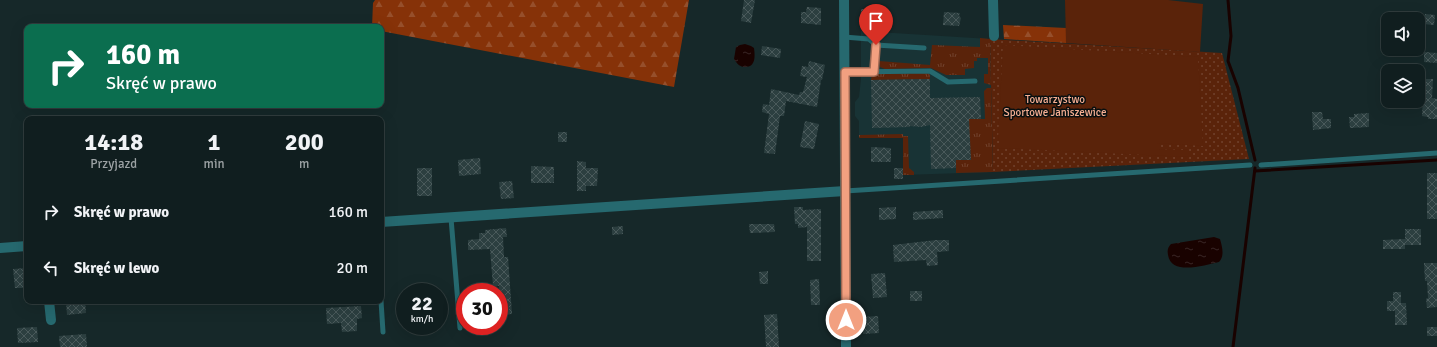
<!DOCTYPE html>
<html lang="pl">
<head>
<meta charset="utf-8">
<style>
  body { margin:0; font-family:Signika,sans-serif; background:#192728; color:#f1f3f6; height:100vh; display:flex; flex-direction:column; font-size:15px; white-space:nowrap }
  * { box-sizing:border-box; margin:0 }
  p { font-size:13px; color:#9ca2a4 }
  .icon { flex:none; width:22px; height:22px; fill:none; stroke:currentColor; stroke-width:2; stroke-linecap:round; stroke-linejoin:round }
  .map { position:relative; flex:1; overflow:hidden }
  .details { position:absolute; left:24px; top:116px; width:360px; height:188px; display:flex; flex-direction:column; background:#101e1f; border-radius:8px; box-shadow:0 4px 16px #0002,0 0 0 1px #303c3d }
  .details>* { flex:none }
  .banner { position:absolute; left:24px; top:24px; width:360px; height:84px; border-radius:8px; box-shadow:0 4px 16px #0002,0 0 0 1px #303c3d; background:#0b6e4f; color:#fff; overflow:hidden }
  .buttons { position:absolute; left:1381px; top:12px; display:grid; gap:8px }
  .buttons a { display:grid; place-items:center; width:44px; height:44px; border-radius:8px; background:#101e1f; box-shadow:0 4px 16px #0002,0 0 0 1px #303c3d; font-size:20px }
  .speed { position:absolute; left:396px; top:283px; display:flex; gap:8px; font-size:20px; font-weight:700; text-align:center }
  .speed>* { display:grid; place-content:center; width:52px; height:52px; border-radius:50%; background:#101e1f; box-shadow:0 4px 16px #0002,0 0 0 1px #303c3d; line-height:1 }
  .speed small { font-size:10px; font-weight:400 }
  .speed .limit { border:6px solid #d22; background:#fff; color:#111 }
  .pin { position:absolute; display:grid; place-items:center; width:34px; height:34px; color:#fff; margin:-41px -17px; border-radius:50% 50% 50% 0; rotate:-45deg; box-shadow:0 0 4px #0007 }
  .pin .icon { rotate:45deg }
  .me { position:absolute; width:44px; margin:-22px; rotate:0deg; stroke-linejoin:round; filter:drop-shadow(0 0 3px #0008) }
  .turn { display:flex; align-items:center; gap:14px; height:84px; padding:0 16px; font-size:18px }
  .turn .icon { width:52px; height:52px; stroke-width:2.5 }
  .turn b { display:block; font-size:28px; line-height:34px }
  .eta { display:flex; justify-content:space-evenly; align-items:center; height:68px; text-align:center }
  .eta b { font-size:24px; font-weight:800; line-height:28px }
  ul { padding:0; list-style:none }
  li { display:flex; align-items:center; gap:12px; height:56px; padding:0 16px }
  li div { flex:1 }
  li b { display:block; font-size:15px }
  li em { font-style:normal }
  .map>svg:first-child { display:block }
  .built { fill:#183335 }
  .grass { fill:url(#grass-tufts) }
  .forest { fill:url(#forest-firs) }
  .park { fill:url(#park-dots) }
  .pitch { fill:#5a230a }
  .water { fill:url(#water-ripples) }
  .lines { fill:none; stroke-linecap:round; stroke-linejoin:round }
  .stream { stroke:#190200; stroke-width:3 }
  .building { fill:url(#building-cross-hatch) }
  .lane { stroke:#26696f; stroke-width:5 }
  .street { stroke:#26696f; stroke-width:10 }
  .route-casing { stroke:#9d6853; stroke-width:10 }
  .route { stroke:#f2a080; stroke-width:7 }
  .labels { text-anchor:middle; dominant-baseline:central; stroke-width:3; stroke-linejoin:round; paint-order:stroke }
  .park-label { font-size:11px; fill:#f7af93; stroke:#080f10 }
</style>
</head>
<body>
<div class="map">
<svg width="1437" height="347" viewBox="0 0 1437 347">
  <defs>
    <pattern id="grass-tufts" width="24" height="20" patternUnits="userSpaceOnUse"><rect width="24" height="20" fill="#5a230a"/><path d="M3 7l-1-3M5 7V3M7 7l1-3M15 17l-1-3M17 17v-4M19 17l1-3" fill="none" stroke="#71422d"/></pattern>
    <pattern id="forest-firs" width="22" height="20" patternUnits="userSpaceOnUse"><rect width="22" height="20" fill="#863208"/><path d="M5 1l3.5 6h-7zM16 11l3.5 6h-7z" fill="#964f2b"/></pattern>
    <pattern id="park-dots" width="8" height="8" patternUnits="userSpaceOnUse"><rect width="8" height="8" fill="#5a230a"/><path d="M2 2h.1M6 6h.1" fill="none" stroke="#71422d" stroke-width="1.8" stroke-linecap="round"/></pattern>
    <pattern id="water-ripples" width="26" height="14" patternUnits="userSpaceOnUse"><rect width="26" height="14" fill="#190200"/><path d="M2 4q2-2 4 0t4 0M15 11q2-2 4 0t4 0" fill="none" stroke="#392625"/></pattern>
    <pattern id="building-cross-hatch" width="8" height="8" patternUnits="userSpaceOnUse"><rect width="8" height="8" fill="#2c3f40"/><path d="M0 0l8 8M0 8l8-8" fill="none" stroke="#4a5a5b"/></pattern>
  </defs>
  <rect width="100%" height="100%" fill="#162829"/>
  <polygon class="built" points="861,31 990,39 993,172 903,175 903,138 859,138 859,121 855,116 855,102 859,97 861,79"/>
  <g class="grass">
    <polygon points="980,38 990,39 991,85 984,83 984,74 988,74 988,58 977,58 977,61 974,61 974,68 965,69 965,75 946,75 931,68 885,69 880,67 879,61 930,65 932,45 980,47"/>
    <polygon points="928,73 930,75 930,79 871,80 872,74"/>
    <polygon points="987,88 991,88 993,172 956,173 956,160 969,119 985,119 984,91"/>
    <polygon points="903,134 903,136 908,136 909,168 914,172 914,175 903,175 903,138 859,138 859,135"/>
  </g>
  <g class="forest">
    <polygon points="375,0 689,0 674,87 381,31 381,27 372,27 373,3"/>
    <polygon points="1003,25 1066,28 1066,43 1004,39"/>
  </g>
  <polygon class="park" points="990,39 1222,53 1249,159 993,172"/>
  <g class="pitch">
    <polygon points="1065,0 1168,0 1203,4 1200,52 1066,43"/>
    <polygon points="1003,45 1198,57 1203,146 1157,143 1157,149 1188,150 1188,157 999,148 999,140 998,140"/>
  </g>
  <g class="water">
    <path d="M745 44 751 46 754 48C755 56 756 67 745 67 740 67 737 64 734 59L736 47 740 45Z"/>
    <path d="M1214 237 1220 239C1222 246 1225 256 1219 262 1205 265 1171 276 1168 255 1167 250 1168 247 1171 244Z"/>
  </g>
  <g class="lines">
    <g class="stream">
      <polyline points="1228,0 1231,36 1228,61 1238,88 1255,160"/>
      <polyline points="1255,171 1437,160"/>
      <polyline points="1233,347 1255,168"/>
    </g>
  </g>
  <g class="building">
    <polygon points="744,0 755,0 751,23 741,21"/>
    <polygon points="807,7 821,8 821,25 801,23 801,12 806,12"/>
    <rect x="861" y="9" width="14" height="17"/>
    <polygon points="944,12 960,13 959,16 961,18 959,26 943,25"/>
    <polygon points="1425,14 1435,15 1434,25 1423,24"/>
    <polygon points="762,46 781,49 780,58 761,55"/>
    <polygon points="1424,52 1437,53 1437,63 1424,62"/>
    <polygon points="809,61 825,65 822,80 821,80 817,107 786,101 784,116 780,116 775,154 764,153 769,114 762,112 763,104 769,105 771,89 799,95 800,92 803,92 807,77 800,76 802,66 808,67"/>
    <polygon points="930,79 930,98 980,97 981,119 969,119 971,160 956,160 956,168 931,169 930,125 921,127 910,126 910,127 872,128 871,80"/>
    <polygon points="1424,79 1433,79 1432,98 1437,99 1437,119 1428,119 1428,117 1422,116"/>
    <polygon points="1312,112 1322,112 1323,119 1331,119 1331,128 1313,130"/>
    <polygon points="1369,113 1369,127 1350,128 1349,117 1354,117 1354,114"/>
    <polygon points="805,121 819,124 814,149 800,147"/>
    <rect x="558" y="132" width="9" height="10"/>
    <polygon points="871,147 891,148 891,162 871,162"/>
    <polygon points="480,158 481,174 459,176 458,160"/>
    <polygon points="577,161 586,162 586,168 598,168 597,186 586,186 586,191 577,191"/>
    <polygon points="531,166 554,167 554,183 531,183"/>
    <rect x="417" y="168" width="15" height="28"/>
    <rect x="894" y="168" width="9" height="11"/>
    <rect x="1427" y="173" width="10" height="46"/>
    <polygon points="512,181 514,198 501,199 499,182"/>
    <polygon points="794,207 803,207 803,210 821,209 821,261 807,261 807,227 798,228 798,224 795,224"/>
    <polygon points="896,207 896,219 879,220 879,208"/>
    <polygon points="943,210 943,218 913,220 913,212"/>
    <polygon points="749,224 774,224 775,232 750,233"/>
    <polygon points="623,226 623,234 612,235 612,227"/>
    <polygon points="506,228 507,237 503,237 504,257 508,257 512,314 499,315 499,286 493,286 490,249 468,250 468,240 479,239 479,233 485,233 485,230"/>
    <rect x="1405" y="229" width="16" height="16"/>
    <polygon points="1405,239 1405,249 1383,249 1383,240"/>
    <polygon points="936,240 949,240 949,251 937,252 938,265 927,266 926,260 894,262 893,245"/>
    <polygon points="1424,263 1437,263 1437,307 1427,308 1426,299 1428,298 1427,281 1425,281"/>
    <polygon points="27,268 27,285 26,285 26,288 15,288 13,269"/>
    <polygon points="768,271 768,284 760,284 759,272"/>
    <polygon points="885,273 887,297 873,298 871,274"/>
    <polygon points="819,279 820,305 811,305 810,280"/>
    <rect x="910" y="291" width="12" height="10"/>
    <polygon points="1393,292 1401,292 1401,303 1406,303 1407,325 1395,325 1395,311 1387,311 1387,301 1393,301"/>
    <polygon points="66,301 85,301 86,313 67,315"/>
    <polygon points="361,306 362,318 357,319 357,331 342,332 341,323 327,324 326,308"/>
    <polygon points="777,314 779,347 766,347 764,315"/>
    <polygon points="878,316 879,333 863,334 862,317"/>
    <polygon points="37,327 38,342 18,343 17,328"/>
    <rect x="1427" y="327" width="10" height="9"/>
    <polygon points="86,334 87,347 60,347 59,336"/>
  </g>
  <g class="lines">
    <g class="lane">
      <polyline points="844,37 869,39 876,45 924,48"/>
      <polyline points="845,72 930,71 948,82 975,81"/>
      <polyline points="874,72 876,45"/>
      <polyline points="1261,165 1437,153"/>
      <polyline points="845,191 1250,165"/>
      <polyline points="451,218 460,328"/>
      <polyline points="381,301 383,332"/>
    </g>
    <g class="street">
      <polyline points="844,0 846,347"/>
      <polyline points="993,0 994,36"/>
      <polyline points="381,222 845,191"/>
      <polyline points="0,248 27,246"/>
      <polyline points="49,301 51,320"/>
    </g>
  </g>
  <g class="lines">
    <defs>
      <polyline id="route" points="846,320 845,72 874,72 876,45"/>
    </defs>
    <use href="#route" class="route-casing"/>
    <use href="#route" class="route"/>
  </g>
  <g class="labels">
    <g class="park-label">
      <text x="1055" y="99">Towarzystwo<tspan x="1055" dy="13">Sportowe Janiszewice</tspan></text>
    </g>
  </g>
</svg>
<div class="buttons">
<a><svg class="icon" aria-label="sound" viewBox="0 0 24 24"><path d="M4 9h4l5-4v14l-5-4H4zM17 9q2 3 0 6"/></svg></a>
<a><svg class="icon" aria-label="layers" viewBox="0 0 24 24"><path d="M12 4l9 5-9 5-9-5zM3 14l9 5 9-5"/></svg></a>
</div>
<div class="speed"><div>22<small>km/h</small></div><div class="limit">30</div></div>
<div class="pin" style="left:876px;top:45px;background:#d93025"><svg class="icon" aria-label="arrive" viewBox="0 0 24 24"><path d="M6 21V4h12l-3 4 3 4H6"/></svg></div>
<svg class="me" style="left:846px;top:320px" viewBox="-20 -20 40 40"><circle r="17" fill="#f2a080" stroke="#fff" stroke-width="3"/><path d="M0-11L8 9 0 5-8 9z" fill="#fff"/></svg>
<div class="banner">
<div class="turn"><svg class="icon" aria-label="right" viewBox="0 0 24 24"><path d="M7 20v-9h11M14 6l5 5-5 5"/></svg><div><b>160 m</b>Skręć w prawo</div></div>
</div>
<section class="details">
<div class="eta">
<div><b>14:18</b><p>Przyjazd</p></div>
<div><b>1</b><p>min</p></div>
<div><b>200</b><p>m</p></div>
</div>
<ul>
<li><svg class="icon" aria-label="right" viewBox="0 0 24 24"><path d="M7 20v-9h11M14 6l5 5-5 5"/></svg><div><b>Skręć w prawo</b></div><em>160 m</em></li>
<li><svg class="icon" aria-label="left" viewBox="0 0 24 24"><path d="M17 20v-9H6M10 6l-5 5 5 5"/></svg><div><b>Skręć w lewo</b></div><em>20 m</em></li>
</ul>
</section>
</div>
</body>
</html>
